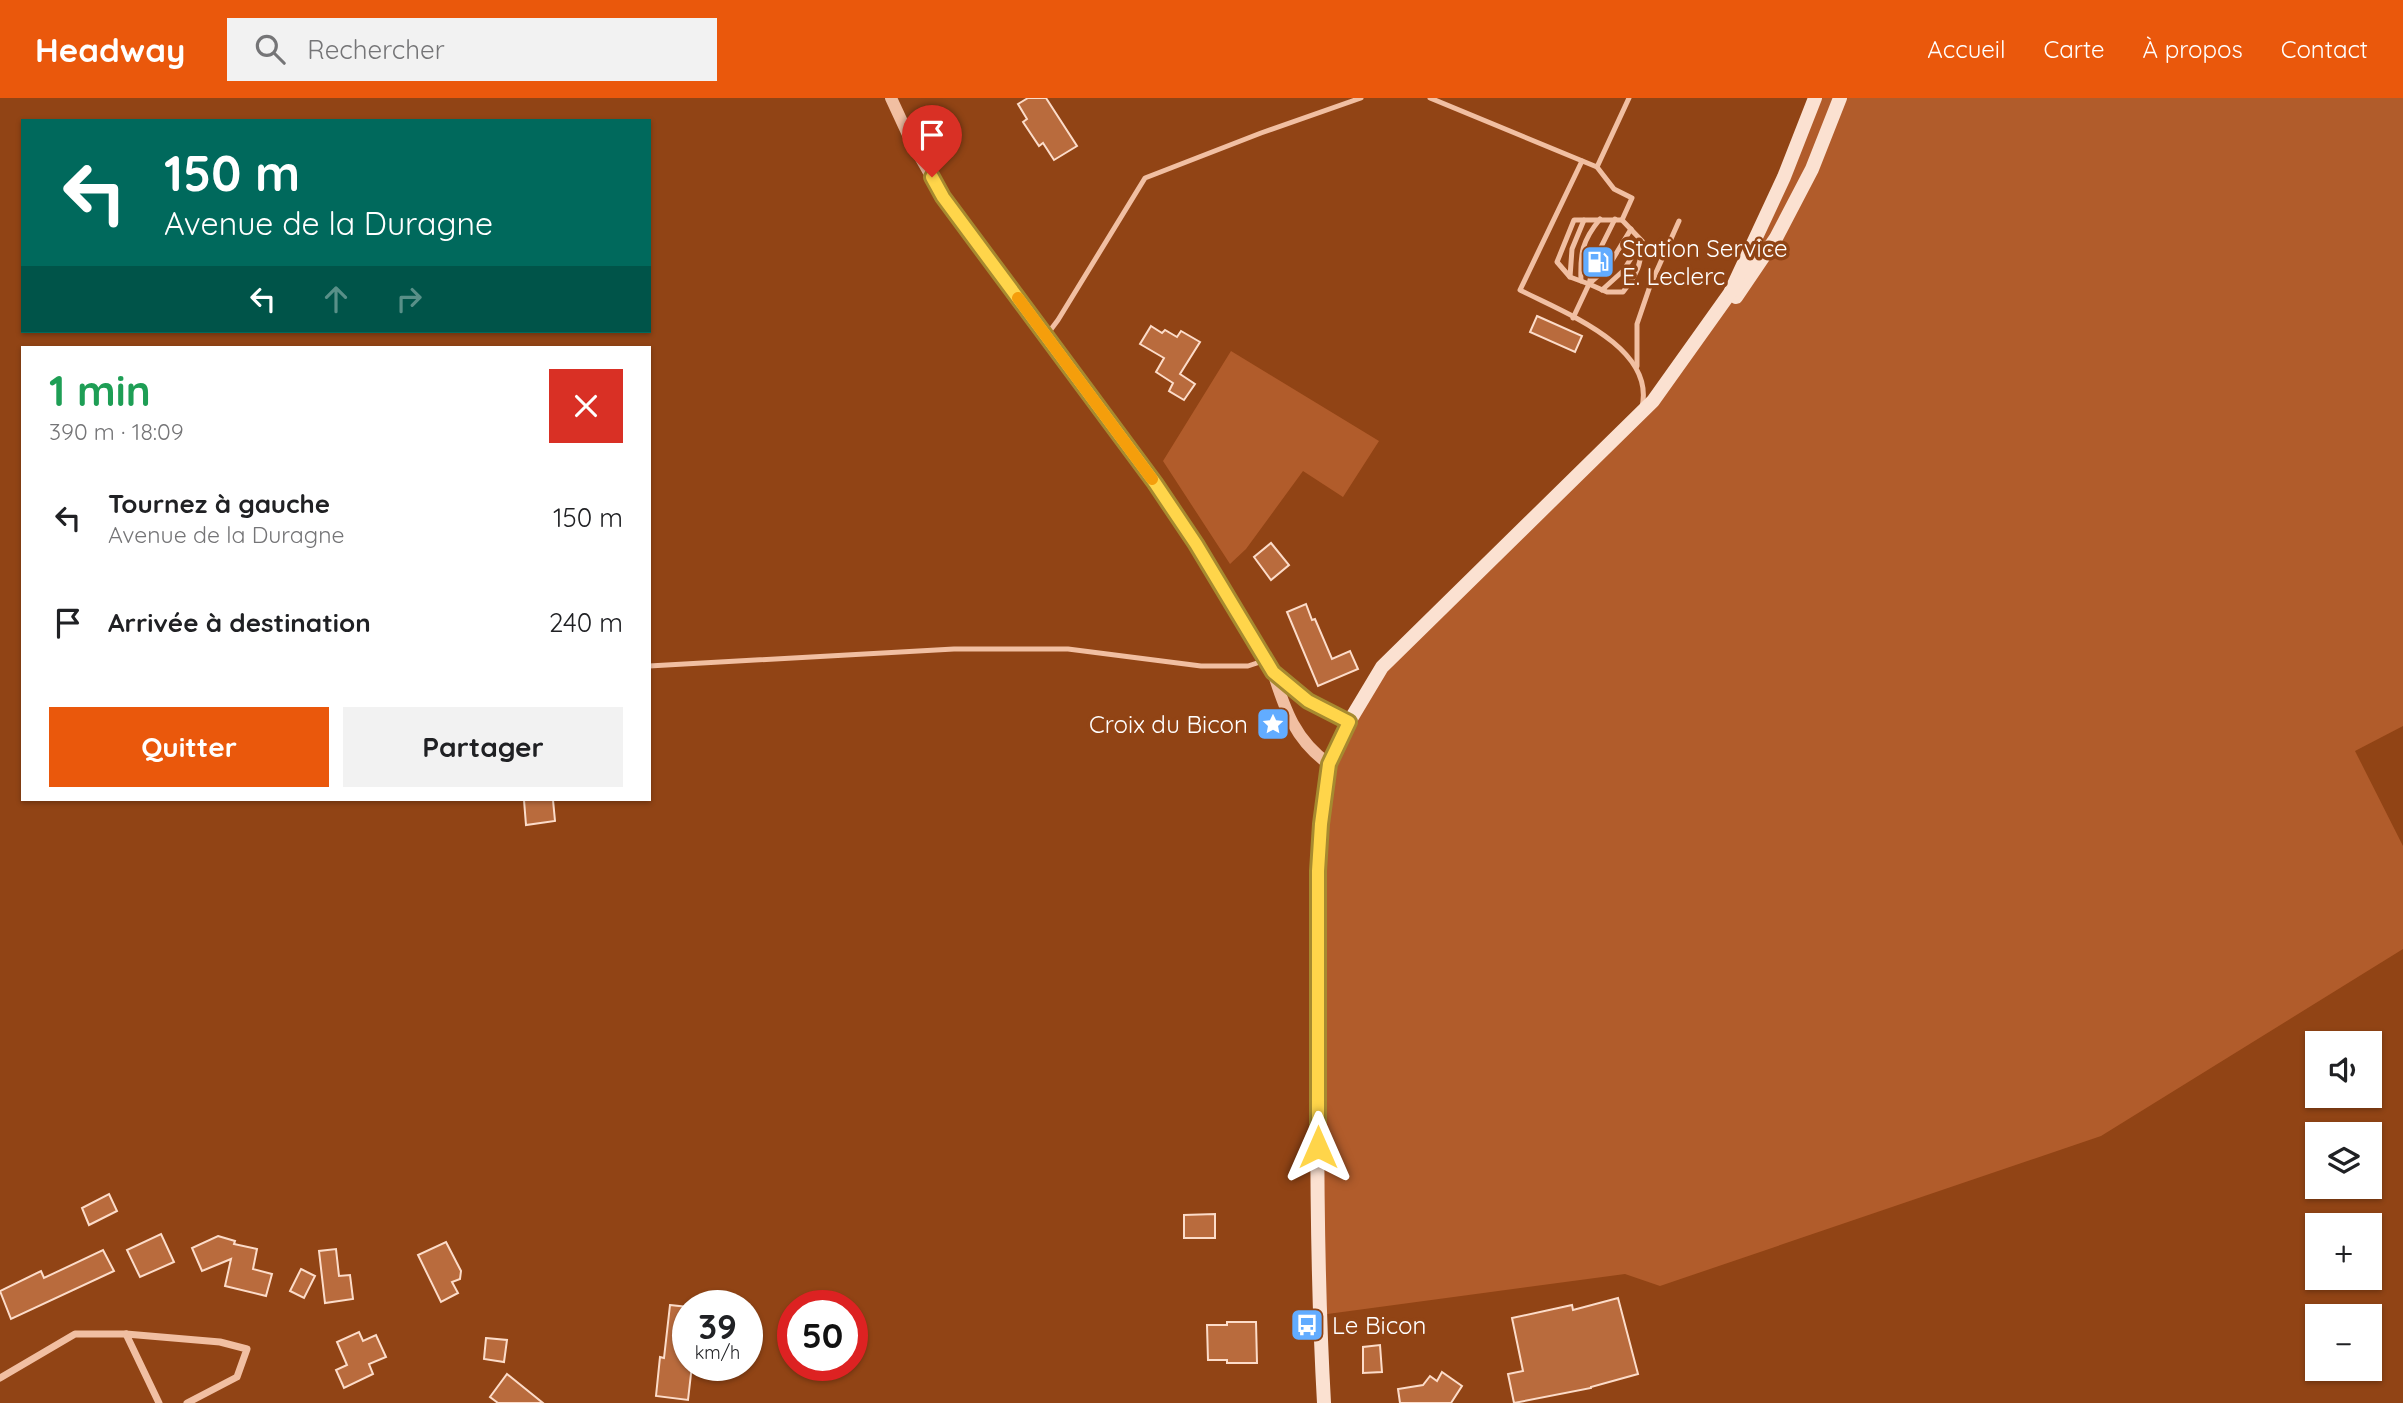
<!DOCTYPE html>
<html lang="fr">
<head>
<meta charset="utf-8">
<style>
  body { margin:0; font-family:Quicksand,sans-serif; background:#f2f2f2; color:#202124; height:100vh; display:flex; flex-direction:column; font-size:26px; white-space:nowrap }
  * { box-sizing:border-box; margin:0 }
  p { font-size:23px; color:#757577 }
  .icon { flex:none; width:38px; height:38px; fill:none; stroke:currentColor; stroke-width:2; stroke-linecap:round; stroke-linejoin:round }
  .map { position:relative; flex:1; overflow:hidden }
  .drawer { position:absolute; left:21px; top:248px; width:630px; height:455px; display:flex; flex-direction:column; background:#fff; border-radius:0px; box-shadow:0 2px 5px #0004 }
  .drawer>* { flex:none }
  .top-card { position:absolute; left:21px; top:21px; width:630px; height:214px; border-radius:0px; box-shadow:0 2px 5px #0004; background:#00695c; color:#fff; overflow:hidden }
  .controls { position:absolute; left:2305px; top:933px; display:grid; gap:14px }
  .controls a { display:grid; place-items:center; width:77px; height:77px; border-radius:0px; background:#fff; box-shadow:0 2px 5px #0004; font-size:35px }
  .speed { position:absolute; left:672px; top:1192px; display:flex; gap:14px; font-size:35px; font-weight:700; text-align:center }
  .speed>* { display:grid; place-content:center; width:91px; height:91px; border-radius:50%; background:#fff; box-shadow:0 2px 5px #0004; line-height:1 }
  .speed small { font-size:18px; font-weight:400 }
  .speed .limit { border:10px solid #d22; background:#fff; color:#111 }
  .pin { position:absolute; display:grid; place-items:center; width:60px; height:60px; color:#fff; margin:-72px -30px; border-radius:50% 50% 50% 0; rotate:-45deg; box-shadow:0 0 7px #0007 }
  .pin .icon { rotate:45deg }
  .me { position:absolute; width:77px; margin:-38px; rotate:0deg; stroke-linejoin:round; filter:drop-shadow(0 0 5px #0008) }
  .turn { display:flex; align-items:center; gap:24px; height:147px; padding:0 28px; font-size:32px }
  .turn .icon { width:91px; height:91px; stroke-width:2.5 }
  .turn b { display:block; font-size:49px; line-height:60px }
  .lanes { display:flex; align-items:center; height:66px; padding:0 28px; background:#0003; justify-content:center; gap:35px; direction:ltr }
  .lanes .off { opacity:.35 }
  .round { display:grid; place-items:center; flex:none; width:74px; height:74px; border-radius:0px; background:#f2f2f2 }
  .overview { display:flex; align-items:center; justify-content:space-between; height:119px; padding:0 28px }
  h1 { font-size:42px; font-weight:700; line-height:52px; color:#1e9e55 }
  .action { display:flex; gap:14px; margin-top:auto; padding:14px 28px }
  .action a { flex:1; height:80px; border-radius:0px; background:#ea580c; color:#fff; font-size:28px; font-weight:700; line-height:80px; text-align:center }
  .action a+a { background:#f2f2f2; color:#202124 }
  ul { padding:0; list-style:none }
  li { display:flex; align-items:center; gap:21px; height:105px; padding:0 28px }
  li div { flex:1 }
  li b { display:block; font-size:26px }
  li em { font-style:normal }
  header { display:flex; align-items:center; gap:42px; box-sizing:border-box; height:98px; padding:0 35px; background:#ea580c; color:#fff }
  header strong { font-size:33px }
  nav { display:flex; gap:38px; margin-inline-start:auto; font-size:24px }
  .search { width:490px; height:63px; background:#f2f2f2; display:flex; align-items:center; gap:18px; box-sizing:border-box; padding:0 24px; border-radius:0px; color:#757577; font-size:26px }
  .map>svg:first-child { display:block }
  .green { fill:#b15c2b }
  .building { fill:#b96b3d; stroke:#fcdcc9; stroke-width:2 }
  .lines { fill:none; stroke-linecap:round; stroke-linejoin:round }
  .service { stroke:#f1bfa2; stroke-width:5 }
  .minor { stroke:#f1bfa2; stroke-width:7 }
  .tertiary { stroke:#f1bfa2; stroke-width:12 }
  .secondary { stroke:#fbe1d1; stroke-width:14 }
  .route-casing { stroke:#a68a30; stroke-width:18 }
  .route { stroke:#ffd54a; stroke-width:12 }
  .slow { stroke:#f59e0b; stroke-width:12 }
  .labels { text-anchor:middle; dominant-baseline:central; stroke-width:7; stroke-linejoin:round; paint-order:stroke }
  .poi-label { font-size:24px; fill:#fff; stroke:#914415; text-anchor:start }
</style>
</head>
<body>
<header>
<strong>Headway</strong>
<div class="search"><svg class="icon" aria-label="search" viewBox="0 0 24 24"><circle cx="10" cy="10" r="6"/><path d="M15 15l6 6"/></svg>Rechercher</div>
<nav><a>Accueil</a><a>Carte</a><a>À propos</a><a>Contact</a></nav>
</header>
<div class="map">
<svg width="2403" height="1305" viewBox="0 0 2403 1305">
  <rect width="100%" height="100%" fill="#914415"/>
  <g class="green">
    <polygon points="1815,0 2403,0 2403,628 2355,653 2403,748 2403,851 2101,1038 1660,1188 1625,1176 1320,1217 1325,687 1382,569 1653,303 1730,195"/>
    <polygon points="1231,253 1379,343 1343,399 1303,373 1246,451 1230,466 1163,363"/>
  </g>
  <g class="building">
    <polygon points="1028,0 1046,0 1077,48 1054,62 1043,45 1039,48 1023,24 1027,21 1018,6"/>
    <polygon points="1537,218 1582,238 1575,254 1530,234"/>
    <polygon points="1151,228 1162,235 1165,232 1177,239 1181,233 1200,244 1180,276 1195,286 1184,302 1169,293 1173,285 1156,274 1164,260 1140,246"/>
    <polygon points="1271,445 1289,467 1271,482 1254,459"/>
    <polygon points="1306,506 1312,522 1315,521 1332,561 1350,553 1358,571 1318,588 1287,514"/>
    <polygon points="524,702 553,702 555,723 526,727"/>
    <polygon points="109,1096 117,1113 89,1127 82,1110"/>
    <polygon points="1215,1116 1215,1140 1184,1140 1184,1117"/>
    <polygon points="161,1136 174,1164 140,1179 127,1152"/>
    <polygon points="218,1138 235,1143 234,1146 257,1151 253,1171 272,1176 266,1198 225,1188 231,1161 202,1173 192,1150"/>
    <polygon points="446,1144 461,1173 460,1181 452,1184 458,1195 441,1204 418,1157"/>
    <polygon points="336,1151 339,1178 350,1177 353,1201 325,1205 319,1153"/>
    <polygon points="103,1152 114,1173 11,1221 0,1193 41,1173 44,1180"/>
    <polygon points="301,1171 315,1178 304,1200 290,1193"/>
    <polygon points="1618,1200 1638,1276 1591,1289 1591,1290 1514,1305 1508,1276 1523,1273 1512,1220 1572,1207 1573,1212"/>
    <polygon points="670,1207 688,1209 688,1267 692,1267 688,1302 656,1298 660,1259 664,1260"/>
    <polygon points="1227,1224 1256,1224 1257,1265 1227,1265 1227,1262 1208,1262 1207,1227 1227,1227"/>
    <polygon points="359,1234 363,1243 376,1237 386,1259 369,1266 373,1276 344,1290 336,1272 347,1267 337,1244"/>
    <polygon points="486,1240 507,1242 504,1264 484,1261"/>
    <polygon points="1380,1247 1382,1274 1363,1275 1363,1249"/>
    <polygon points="1442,1274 1462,1288 1451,1305 1400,1305 1398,1291 1423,1287 1430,1278 1437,1283"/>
    <polygon points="507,1276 543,1305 498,1305 490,1299"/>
  </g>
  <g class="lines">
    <g class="service">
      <polyline points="1430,0 1597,69 1629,0"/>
      <path d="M1582 63 1520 192C1562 214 1656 248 1642 309"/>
      <polyline points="1570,179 1572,151 1584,122"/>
      <path d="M1581 183C1580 155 1582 143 1600 121"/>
      <polyline points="1589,186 1570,179 1557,164 1574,122 1622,122"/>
      <polyline points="1589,186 1608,169 1631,131"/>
      <polyline points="1589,186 1595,161 1615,121"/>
      <polyline points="1602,192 1623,173 1642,143"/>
      <path d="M1573 220 1589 186 1607 194H1623C1638 175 1641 167 1642 143L1622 122 1632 100 1614 91 1597 69"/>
      <polyline points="1046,238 1058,222 1145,80 1261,35 1361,0"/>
      <polyline points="1637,268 1637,226 1650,188 1679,123"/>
      <polyline points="649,568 954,551 1068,551 1201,568 1248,568 1263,563"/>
    </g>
    <g class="minor">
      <polyline points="126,1236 159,1305"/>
      <polyline points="0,1280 75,1236 126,1236 220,1244 247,1251 237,1279 187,1305"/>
    </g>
    <g class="tertiary">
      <path d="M891 0 910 41 943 99 1155 385 1196 446 1265 563C1286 592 1318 608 1349 624"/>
      <path d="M1273 574C1285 612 1295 642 1329 666"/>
    </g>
    <g class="secondary">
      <polyline points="1736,199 1776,140 1812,71 1840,0"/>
      <path d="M1324 1305C1314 1128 1318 950 1318 773L1320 726 1329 666 1349 624 1382 569 1653 303 1730 195 1784 79 1815 0"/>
    </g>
  </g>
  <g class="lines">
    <defs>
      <polyline id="route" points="932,79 943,99 1155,385 1196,446 1273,574 1308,603 1349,624 1329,666 1321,726 1318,773 1318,1049"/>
    </defs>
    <use href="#route" class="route-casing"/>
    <use href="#route" class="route"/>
    <polyline class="slow" points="1018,200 1152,381"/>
  </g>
  <defs>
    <symbol id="fuel-square" viewBox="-11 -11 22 22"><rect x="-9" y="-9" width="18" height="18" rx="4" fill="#62acff" stroke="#914415"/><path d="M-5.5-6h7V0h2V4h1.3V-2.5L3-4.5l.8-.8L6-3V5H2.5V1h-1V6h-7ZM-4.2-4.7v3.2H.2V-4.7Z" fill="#fff"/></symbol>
    <symbol id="sight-square" viewBox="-11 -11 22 22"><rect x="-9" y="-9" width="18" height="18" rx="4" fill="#62acff" stroke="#914415"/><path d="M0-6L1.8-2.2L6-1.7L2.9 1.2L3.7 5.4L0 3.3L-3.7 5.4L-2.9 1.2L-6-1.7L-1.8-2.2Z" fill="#fff"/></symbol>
    <symbol id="bus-square" viewBox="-11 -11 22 22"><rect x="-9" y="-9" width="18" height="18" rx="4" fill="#62acff" stroke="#914415"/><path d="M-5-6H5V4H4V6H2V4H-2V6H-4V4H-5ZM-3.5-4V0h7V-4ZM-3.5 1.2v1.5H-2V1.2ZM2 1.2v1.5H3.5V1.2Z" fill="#fff"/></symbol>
  </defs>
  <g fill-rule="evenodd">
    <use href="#fuel-square" x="1579" y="145" width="38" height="38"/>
    <use href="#sight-square" x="1254" y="607" width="38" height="38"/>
    <use href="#bus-square" x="1288" y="1208" width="38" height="38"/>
  </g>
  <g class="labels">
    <g class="poi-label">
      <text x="1622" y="150">Station Service<tspan x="1622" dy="28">E. Leclerc</tspan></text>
      <text x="1248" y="626" text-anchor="end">Croix du Bicon</text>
      <text x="1332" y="1227">Le Bicon</text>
    </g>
  </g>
</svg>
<div class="controls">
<a><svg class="icon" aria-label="sound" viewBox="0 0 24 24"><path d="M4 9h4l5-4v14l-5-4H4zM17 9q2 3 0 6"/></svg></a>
<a><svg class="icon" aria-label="layers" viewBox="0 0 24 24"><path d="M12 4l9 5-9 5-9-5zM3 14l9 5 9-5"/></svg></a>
<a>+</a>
<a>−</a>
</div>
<div class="speed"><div>39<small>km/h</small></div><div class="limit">50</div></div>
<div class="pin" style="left:932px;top:79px;background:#d93025"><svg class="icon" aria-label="arrive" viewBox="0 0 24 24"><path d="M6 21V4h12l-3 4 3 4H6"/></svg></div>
<svg class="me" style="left:1318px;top:1049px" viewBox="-20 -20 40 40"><path d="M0-17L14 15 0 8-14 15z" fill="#ffd54a" stroke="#fff" stroke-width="4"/></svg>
<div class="top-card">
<div class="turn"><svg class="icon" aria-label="left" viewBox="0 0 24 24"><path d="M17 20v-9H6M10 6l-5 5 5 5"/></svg><div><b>150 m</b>Avenue de la Duragne</div></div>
<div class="lanes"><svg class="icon" aria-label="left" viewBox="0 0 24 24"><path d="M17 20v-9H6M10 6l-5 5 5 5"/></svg><svg class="icon off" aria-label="ahead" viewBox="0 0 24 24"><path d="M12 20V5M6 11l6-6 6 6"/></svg><svg class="icon off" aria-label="right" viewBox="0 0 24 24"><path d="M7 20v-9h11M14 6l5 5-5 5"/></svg></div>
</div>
<section class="drawer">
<div class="overview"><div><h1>1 min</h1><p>390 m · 18:09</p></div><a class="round" style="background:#d93025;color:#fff"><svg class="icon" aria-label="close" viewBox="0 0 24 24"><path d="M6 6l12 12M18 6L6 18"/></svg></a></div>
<ul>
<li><svg class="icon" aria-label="left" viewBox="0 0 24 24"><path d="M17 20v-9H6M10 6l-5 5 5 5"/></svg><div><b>Tournez à gauche</b><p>Avenue de la Duragne</p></div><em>150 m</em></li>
<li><svg class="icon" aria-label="arrive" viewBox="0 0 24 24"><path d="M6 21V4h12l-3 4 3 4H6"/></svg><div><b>Arrivée à destination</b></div><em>240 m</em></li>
</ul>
<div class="action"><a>Quitter</a><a>Partager</a></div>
</section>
</div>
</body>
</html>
